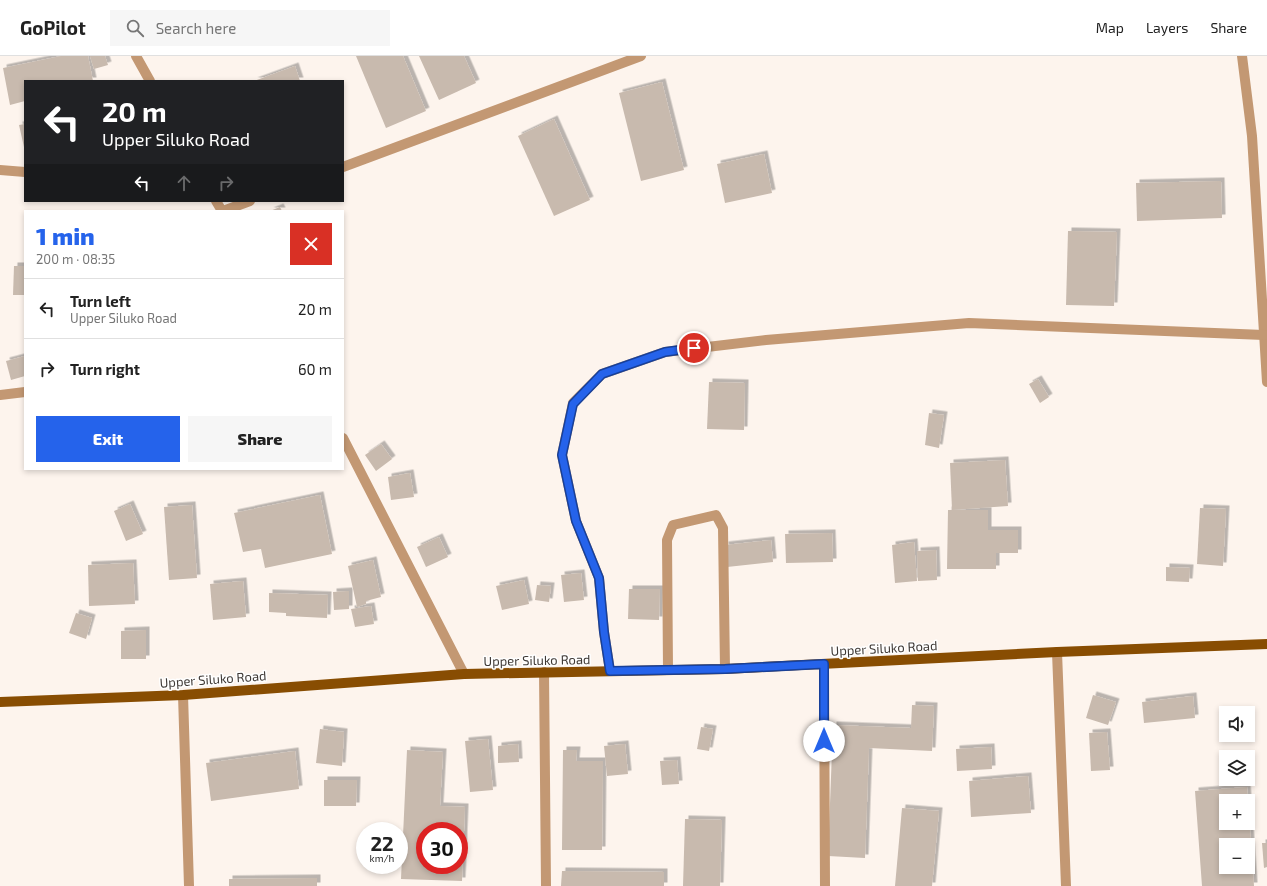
<!DOCTYPE html>
<html lang="en">
<head>
<meta charset="utf-8">
<style>
  body { margin:0; font-family:"Exo 2",sans-serif; background:#f6f6f6; color:#222; height:100vh; display:flex; flex-direction:column; font-size:15px; white-space:nowrap }
  * { box-sizing:border-box; margin:0 }
  p { font-size:13px; color:#767676 }
  .icon { flex:none; width:22px; height:22px; fill:none; stroke:currentColor; stroke-width:2; stroke-linecap:round; stroke-linejoin:round }
  .map { position:relative; flex:1; overflow:hidden }
  .panel { position:absolute; left:24px; top:154px; width:320px; height:260px; display:flex; flex-direction:column; background:#fff; border-radius:0px; box-shadow:0 2px 6px #0003 }
  .panel>* { flex:none }
  .top-card { position:absolute; left:24px; top:24px; width:320px; height:122px; border-radius:0px; box-shadow:0 2px 6px #0003; background:#202124; color:#fff; overflow:hidden }
  .controls { position:absolute; left:1219px; top:650px; display:grid; gap:8px }
  .controls a { display:grid; place-items:center; width:36px; height:36px; border-radius:0px; background:#fff; box-shadow:0 2px 6px #0003; font-size:20px }
  .speed { position:absolute; left:356px; top:766px; display:flex; gap:8px; font-size:20px; font-weight:700; text-align:center }
  .speed>* { display:grid; place-content:center; width:52px; height:52px; border-radius:50%; background:#fff; box-shadow:0 2px 6px #0003; line-height:1 }
  .speed small { font-size:10px; font-weight:400 }
  .speed .limit { border:6px solid #d22; background:#fff; color:#111 }
  .pin { position:absolute; display:grid; place-items:center; width:34px; height:34px; color:#fff; margin:-17px; border:2px solid #fff; border-radius:50%; box-shadow:0 1px 4px #0007 }
  .me { position:absolute; width:44px; margin:-22px; rotate:0deg; stroke-linejoin:round; filter:drop-shadow(0 0 3px #0008) }
  .turn { display:flex; align-items:center; gap:14px; height:84px; padding:0 12px; font-size:18px }
  .turn .icon { width:52px; height:52px; stroke-width:2.5 }
  .turn b { display:block; font-size:28px; line-height:34px }
  .lanes { display:flex; align-items:center; height:38px; padding:0 12px; background:#0003; justify-content:center; gap:20px; direction:ltr }
  .lanes .off { opacity:.35 }
  .round { display:grid; place-items:center; flex:none; width:42px; height:42px; border-radius:0px; background:#f6f6f6 }
  .head { display:flex; align-items:center; justify-content:space-between; height:68px; padding:0 12px }
  h1 { font-size:24px; font-weight:800; line-height:30px; color:#2563eb }
  .action { display:flex; gap:8px; margin-top:auto; padding:8px 12px }
  .action a { flex:1; height:46px; border-radius:0px; background:#2563eb; color:#fff; font-size:16px; font-weight:800; line-height:46px; text-align:center }
  .action a+a { background:#f6f6f6; color:#222 }
  ul { padding:0; list-style:none }
  li { display:flex; align-items:center; gap:12px; height:60px; padding:0 12px; border-top:1px solid #e0e0e0 }
  li div { flex:1 }
  li b { display:block; font-size:15px }
  li em { font-style:normal }
  header { display:flex; align-items:center; gap:24px; box-sizing:border-box; height:56px; padding:0 20px; background:#fff; border-bottom:1px solid #e0e0e0 }
  header strong { font-size:19px }
  nav { display:flex; gap:22px; margin-inline-start:auto; font-size:14px }
  .search { width:280px; height:36px; background:#f6f6f6; display:flex; align-items:center; gap:10px; box-sizing:border-box; padding:0 14px; border-radius:0px; color:#767676; font-size:15px }
  .map>svg:first-child { display:block }
  .building { fill:#c8baae; fill-rule:evenodd; filter:url(#shadow) }
  .lines { fill:none; stroke-linecap:round; stroke-linejoin:round }
  .service { stroke:#c39873; stroke-width:10 }
  .minor { stroke:#c39873; stroke-width:10 }
  .primary { stroke:#884d02; stroke-width:10 }
  .route-casing { stroke:#184099; stroke-width:10 }
  .route { stroke:#2563eb; stroke-width:7 }
  .labels { text-anchor:middle; dominant-baseline:central; stroke-width:3; stroke-linejoin:round; paint-order:stroke }
  .street-label { font-size:13px; fill:#3e3834; stroke:#fff }
</style>
</head>
<body>
<header>
<strong>GoPilot</strong>
<div class="search"><svg class="icon" aria-label="search" viewBox="0 0 24 24"><circle cx="10" cy="10" r="6"/><path d="M15 15l6 6"/></svg>Search here</div>
<nav><a>Map</a><a>Layers</a><a>Share</a></nav>
</header>
<div class="map">
<svg width="1267" height="830" viewBox="0 0 1267 830">
  <defs>
    <filter id="shadow"><feDropShadow dx="3.5" dy="-3.5" stdDeviation="0" flood-color="#0004"/></filter>
  </defs>
  <rect width="100%" height="100%" fill="#fdf4ed"/>
  <g class="building">
    <polygon points="61,0 88,0 93,25 25,25 25,45 10,49 3,12"/>
    <polygon points="90,0 105,0 108,9 94,13"/>
    <polygon points="356,0 403,0 426,55 386,72"/>
    <polygon points="419,0 464,0 476,27 439,44"/>
    <polygon points="295,10 300,25 254,25"/>
    <polygon points="662,26 684,114 641,125 619,37"/>
    <polygon points="554,63 590,144 554,160 518,80"/>
    <polygon points="25,68 25,91 24,91 19,69"/>
    <polygon points="764,98 772,137 725,147 717,108"/>
    <polygon points="1221,125 1222,162 1137,165 1136,127"/>
    <polygon points="280,151 282,155 270,155"/>
    <polygon points="1068,175 1117,176 1114,250 1066,249"/>
    <polygon points="14,210 25,210 25,239 13,239"/>
    <polygon points="25,300 25,320 11,324 6,305"/>
    <polygon points="1038,323 1049,341 1040,347 1029,328"/>
    <polygon points="709,326 745,327 744,374 707,373"/>
    <polygon points="929,357 944,359 939,392 925,389"/>
    <polygon points="381,388 392,403 376,415 365,399"/>
    <polygon points="1005,404 1008,450 952,454 950,407"/>
    <polygon points="410,417 414,441 391,444 388,421"/>
    <polygon points="320,439 332,498 265,512 261,493 243,496 234,457"/>
    <polygon points="130,448 143,478 126,485 114,455"/>
    <polygon points="192,449 197,522 169,524 164,451"/>
    <polygon points="1200,452 1226,453 1223,510 1197,508"/>
    <polygon points="948,454 988,454 988,474 1018,474 1018,497 996,497 996,513 947,513"/>
    <polygon points="832,477 833,506 786,507 785,478"/>
    <polygon points="439,481 448,501 426,511 417,491"/>
    <polygon points="771,484 773,506 727,511 725,489"/>
    <polygon points="914,486 917,525 895,527 892,489"/>
    <polygon points="936,494 937,524 918,525 917,495"/>
    <polygon points="373,504 381,541 366,545 366,548 357,551 348,510"/>
    <polygon points="133,507 135,548 89,550 88,509"/>
    <polygon points="1166,511 1190,512 1189,526 1166,525"/>
    <polygon points="581,517 584,544 564,546 561,519"/>
    <polygon points="524,524 529,548 502,554 496,530"/>
    <polygon points="243,525 246,561 213,564 210,528"/>
    <polygon points="537,529 551,530 549,546 535,544"/>
    <polygon points="629,533 660,533 659,564 628,563"/>
    <polygon points="349,535 349,553 334,554 333,536"/>
    <polygon points="269,537 328,539 327,562 286,560 286,557 269,556"/>
    <polygon points="371,550 374,568 355,571 351,553"/>
    <polygon points="76,557 92,562 86,583 69,577"/>
    <polygon points="146,574 146,603 121,603 121,575"/>
    <polygon points="1093,639 1116,646 1108,669 1086,662"/>
    <polygon points="1193,640 1195,662 1144,667 1142,646"/>
    <polygon points="912,649 934,650 932,695 869,692 865,802 828,800 833,669 911,672"/>
    <polygon points="701,671 713,673 709,695 697,693"/>
    <polygon points="320,673 344,676 342,710 316,707"/>
    <polygon points="1107,676 1110,714 1091,715 1089,677"/>
    <polygon points="488,683 493,734 470,736 465,685"/>
    <polygon points="518,688 519,706 498,707 498,690"/>
    <polygon points="625,688 628,718 607,720 604,690"/>
    <polygon points="991,691 992,713 957,715 956,693"/>
    <path d="M407 694 443 696 440 750 465 751 462 825 401 823ZM425 775H459V809H425Z"/>
    <polygon points="563,694 577,694 576,705 603,705 602,794 562,794"/>
    <polygon points="295,695 299,733 211,745 206,707"/>
    <polygon points="677,704 679,728 662,729 660,705"/>
    <polygon points="1028,720 1031,757 971,761 969,725"/>
    <polygon points="324,724 357,724 356,750 324,750"/>
    <path d="M1247 731 1248 745H1226V767H1248V759H1249L1254 830H1202L1195 735ZM1226 789H1248V811H1226Z"/>
    <polygon points="902,752 939,755 932,830 895,830"/>
    <polygon points="685,763 722,764 720,830 683,830"/>
    <polygon points="1262,787 1267,787 1267,811 1264,812"/>
    <polygon points="562,815 664,816 664,830 561,830"/>
    <polygon points="317,822 317,830 229,830 229,823"/>
  </g>
  <g class="lines">
    <g class="service">
      <polyline points="0,114 25,116"/>
      <polyline points="668,614 667,484 673,469 716,459 723,472 725,613"/>
    </g>
    <g class="minor">
      <polyline points="136,0 150,25"/>
      <polyline points="1242,0 1252,80 1267,326"/>
      <polyline points="343,111 641,0"/>
      <polyline points="216,145 222,155"/>
      <polyline points="223,155 250,145"/>
      <polyline points="0,339 25,336"/>
      <polyline points="343,382 464,618"/>
      <polyline points="1057,596 1066,830"/>
      <polyline points="824,608 825,830"/>
      <polyline points="610,615 604,576 599,522 576,465 562,399 573,347 602,318 665,296 766,284 969,267 1264,279"/>
      <polyline points="544,616 546,830"/>
      <polyline points="183,639 189,830"/>
    </g>
    <polyline class="primary" points="0,646 183,639 464,618 725,613 1057,596 1267,588"/>
  </g>
  <g class="lines">
    <defs>
      <polyline id="route" points="694,292 665,296 602,318 573,348 562,399 576,465 599,522 604,576 610,615 725,613 824,608 824,685"/>
    </defs>
    <use href="#route" class="route-casing"/>
    <use href="#route" class="route"/>
  </g>
  <g class="labels">
    <g class="street-label">
      <text transform="translate(884 592) rotate(-3)">Upper Siluko Road</text>
      <text transform="translate(537 604) rotate(-1)">Upper Siluko Road</text>
      <text transform="translate(213 623) rotate(-4)">Upper Siluko Road</text>
    </g>
  </g>
</svg>
<div class="controls">
<a><svg class="icon" aria-label="sound" viewBox="0 0 24 24"><path d="M4 9h4l5-4v14l-5-4H4zM17 9q2 3 0 6"/></svg></a>
<a><svg class="icon" aria-label="layers" viewBox="0 0 24 24"><path d="M12 4l9 5-9 5-9-5zM3 14l9 5 9-5"/></svg></a>
<a>+</a>
<a>−</a>
</div>
<div class="speed"><div>22<small>km/h</small></div><div class="limit">30</div></div>
<div class="pin" style="left:694px;top:292px;background:#d93025"><svg class="icon" aria-label="arrive" viewBox="0 0 24 24"><path d="M6 21V4h12l-3 4 3 4H6"/></svg></div>
<svg class="me" style="left:824px;top:685px" viewBox="-20 -20 40 40"><circle r="19" fill="#fff"/><path d="M0-13L10 11 0 6-10 11z" fill="#2563eb"/></svg>
<div class="top-card">
<div class="turn"><svg class="icon" aria-label="left" viewBox="0 0 24 24"><path d="M17 20v-9H6M10 6l-5 5 5 5"/></svg><div><b>20 m</b>Upper Siluko Road</div></div>
<div class="lanes"><svg class="icon" aria-label="left" viewBox="0 0 24 24"><path d="M17 20v-9H6M10 6l-5 5 5 5"/></svg><svg class="icon off" aria-label="ahead" viewBox="0 0 24 24"><path d="M12 20V5M6 11l6-6 6 6"/></svg><svg class="icon off" aria-label="right" viewBox="0 0 24 24"><path d="M7 20v-9h11M14 6l5 5-5 5"/></svg></div>
</div>
<section class="panel">
<div class="head"><div><h1>1 min</h1><p>200 m · 08:35</p></div><a class="round" style="background:#d93025;color:#fff"><svg class="icon" aria-label="close" viewBox="0 0 24 24"><path d="M6 6l12 12M18 6L6 18"/></svg></a></div>
<ul>
<li><svg class="icon" aria-label="left" viewBox="0 0 24 24"><path d="M17 20v-9H6M10 6l-5 5 5 5"/></svg><div><b>Turn left</b><p>Upper Siluko Road</p></div><em>20 m</em></li>
<li><svg class="icon" aria-label="right" viewBox="0 0 24 24"><path d="M7 20v-9h11M14 6l5 5-5 5"/></svg><div><b>Turn right</b></div><em>60 m</em></li>
</ul>
<div class="action"><a>Exit</a><a>Share</a></div>
</section>
</div>
</body>
</html>
